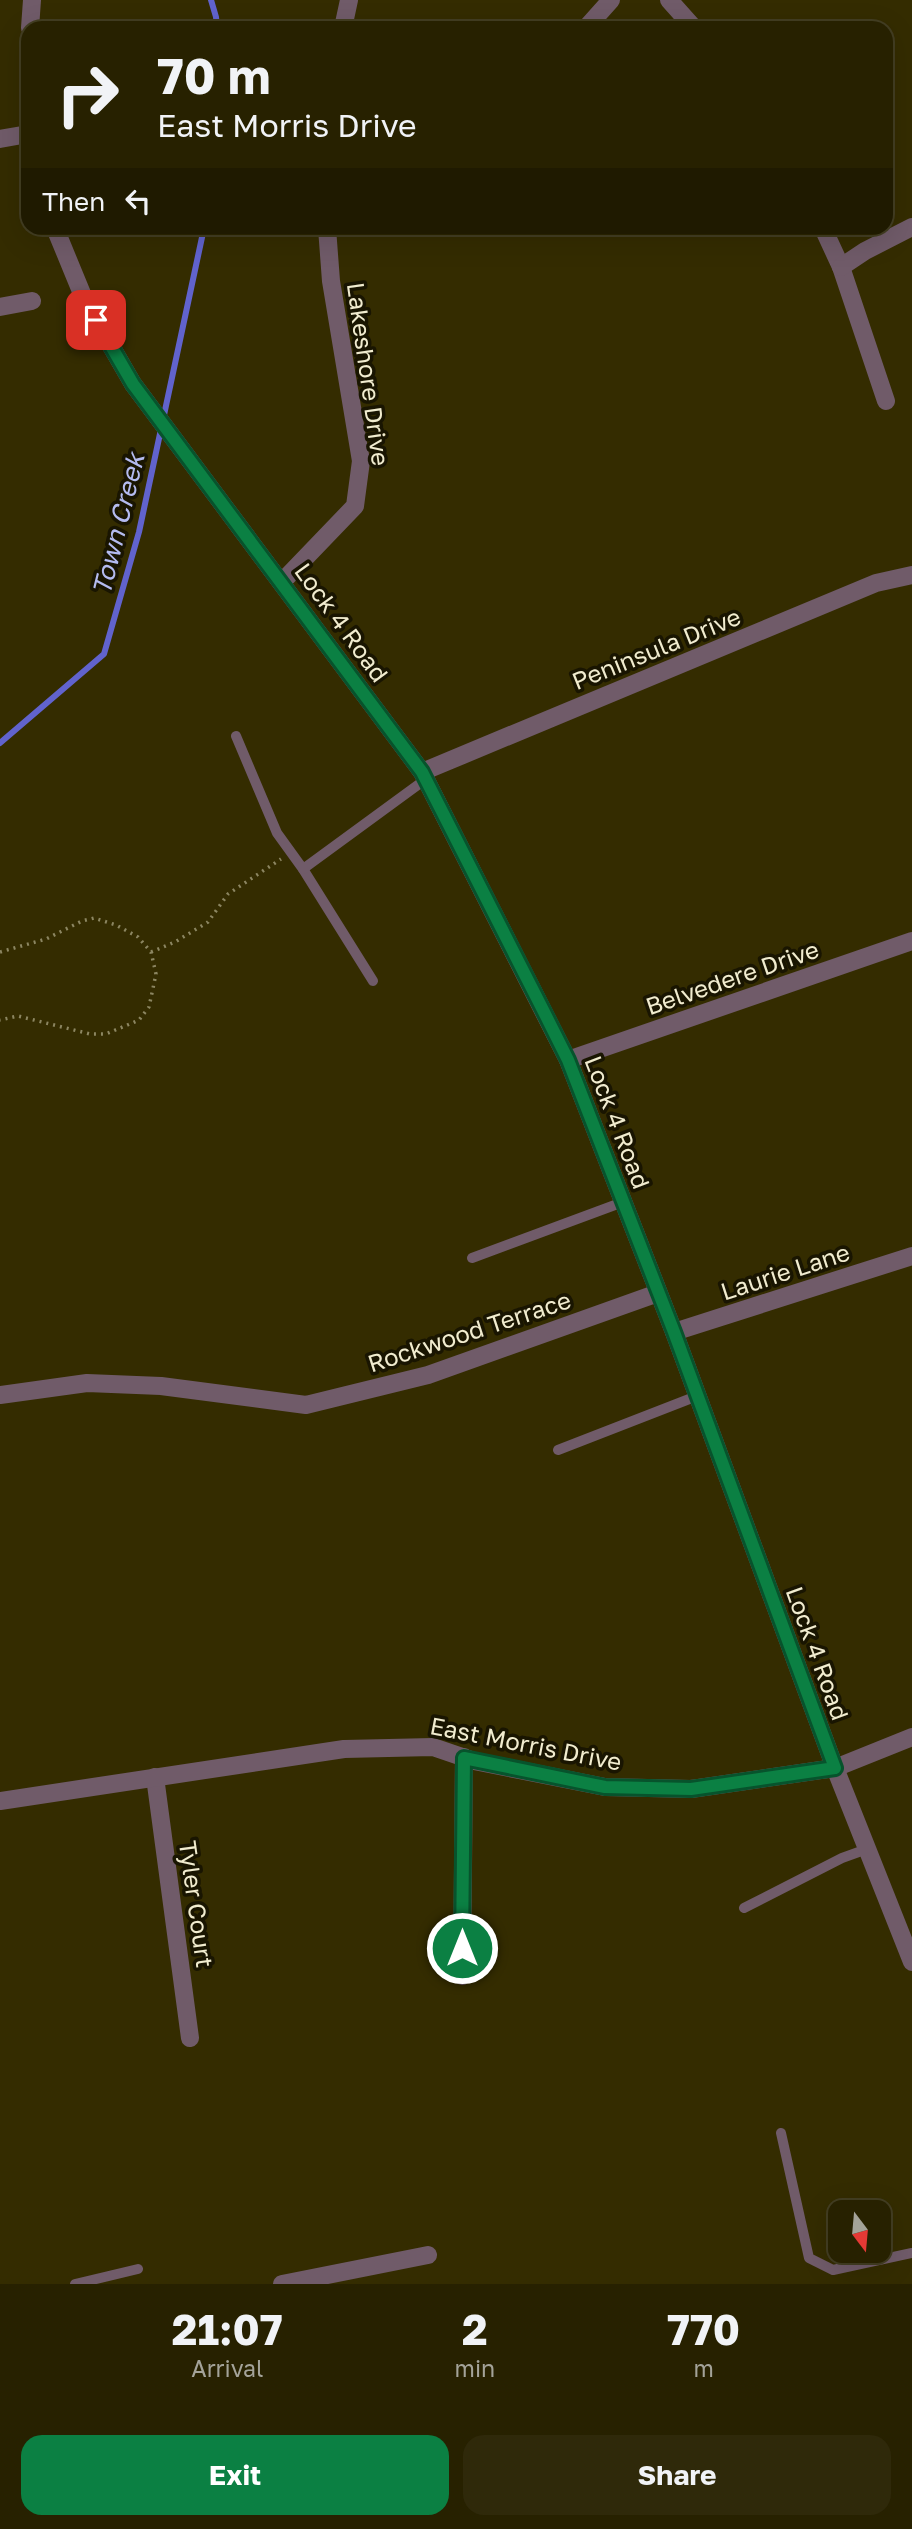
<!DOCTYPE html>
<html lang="en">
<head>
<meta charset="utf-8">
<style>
  body { margin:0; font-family:"Golos Text",sans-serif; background:#2f290a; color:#f1f3f6; height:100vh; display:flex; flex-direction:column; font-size:26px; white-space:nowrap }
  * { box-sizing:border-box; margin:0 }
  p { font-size:23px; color:#a4a399 }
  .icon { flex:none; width:38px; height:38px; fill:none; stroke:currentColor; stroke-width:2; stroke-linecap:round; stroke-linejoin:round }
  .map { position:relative; height:2284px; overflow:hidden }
  .details { display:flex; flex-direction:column; background:#272100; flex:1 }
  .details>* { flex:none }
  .banner { position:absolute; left:21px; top:21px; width:872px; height:214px; border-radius:21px; box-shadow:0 7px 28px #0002,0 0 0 2px #433e22; background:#272100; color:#f1f3f6; overflow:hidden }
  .needle { width:46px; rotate:164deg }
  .tools { position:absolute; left:828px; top:2200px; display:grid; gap:14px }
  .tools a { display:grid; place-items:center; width:63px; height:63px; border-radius:14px; background:#272100; box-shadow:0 7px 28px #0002,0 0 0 2px #433e22; font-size:35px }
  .pin { position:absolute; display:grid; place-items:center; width:60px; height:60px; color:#fff; margin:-30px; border-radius:14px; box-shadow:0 4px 10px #0006 }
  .me { position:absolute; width:77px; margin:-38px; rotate:0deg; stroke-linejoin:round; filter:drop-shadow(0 0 5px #0008) }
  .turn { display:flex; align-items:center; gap:24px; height:147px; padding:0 21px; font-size:32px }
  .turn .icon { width:91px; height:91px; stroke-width:2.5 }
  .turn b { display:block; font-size:49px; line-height:60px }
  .then { display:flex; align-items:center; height:66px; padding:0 21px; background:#0003; gap:14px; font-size:26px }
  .eta { display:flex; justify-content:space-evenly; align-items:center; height:119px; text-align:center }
  .eta b { font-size:42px; font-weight:700; line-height:49px }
  .button { display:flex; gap:14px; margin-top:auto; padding:14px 21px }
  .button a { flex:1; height:80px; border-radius:21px; background:#0b8043; color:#fff; font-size:28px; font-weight:700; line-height:80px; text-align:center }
  .button a+a { background:#2f290a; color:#f1f3f6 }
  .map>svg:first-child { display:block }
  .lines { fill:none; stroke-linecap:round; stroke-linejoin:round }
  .stream { stroke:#6163cd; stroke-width:6 }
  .path { stroke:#8c8661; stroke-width:3.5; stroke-dasharray:2 5; stroke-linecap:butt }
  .lane { stroke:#705b69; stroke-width:10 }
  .street { stroke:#705b69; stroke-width:18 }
  .route-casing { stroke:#07532c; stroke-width:18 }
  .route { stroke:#0b8043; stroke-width:12 }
  .labels { text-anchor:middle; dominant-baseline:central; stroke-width:7; stroke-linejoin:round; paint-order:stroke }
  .street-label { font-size:24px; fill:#f1eccf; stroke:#191501 }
  .water-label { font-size:26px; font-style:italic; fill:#b4bbf0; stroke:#191501 }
</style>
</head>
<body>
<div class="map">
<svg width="912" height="2284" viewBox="0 0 912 2284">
  <rect width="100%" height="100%" fill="#342c00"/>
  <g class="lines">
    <g class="stream">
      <polyline points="211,0 216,17 217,28"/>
      <polyline points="0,743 104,654 139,532 204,228"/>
    </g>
    <g class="path">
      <polyline points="0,952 46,939 82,921 94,918 116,925 138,937 151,952 156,974 149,1007 139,1020 106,1034 90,1034 18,1016 0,1020"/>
      <polyline points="151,952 175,942 208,922 228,894 281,859"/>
    </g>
    <g class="lane">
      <polyline points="236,736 277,833 303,869 373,981"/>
      <polyline points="303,869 426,779"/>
      <polyline points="472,1258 623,1202"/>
      <polyline points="558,1450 697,1396"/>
      <polyline points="744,1908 842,1858 867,1849"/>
      <polyline points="781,2133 809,2258 833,2270 912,2253"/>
      <polyline points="75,2284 138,2269"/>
    </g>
    <g class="street">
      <polyline points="669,0 694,28"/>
      <polyline points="30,28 32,0"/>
      <polyline points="343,28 349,0"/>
      <polyline points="586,28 611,0"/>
      <polyline points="28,67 28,104"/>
      <polyline points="0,139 28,134"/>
      <polyline points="55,228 85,301 133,384 422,772 568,1060 674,1332 835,1768 912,1962"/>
      <polyline points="823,228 841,267 886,401"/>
      <polyline points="841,267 865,251 912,227"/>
      <polyline points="0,307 32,301"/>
      <polyline points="282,582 355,506 361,461 331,281 327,228"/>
      <polyline points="422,772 876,583 912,575"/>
      <polyline points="568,1060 912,941"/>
      <polyline points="674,1332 912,1256"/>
      <polyline points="0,1395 87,1383 161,1386 306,1405 428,1375 658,1293"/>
      <polyline points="155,1777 190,2038"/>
      <polyline points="0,1801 344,1749 433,1747 474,1761 605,1787 691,1789 835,1768 912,1737"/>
      <polyline points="462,1976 464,1757"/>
      <polyline points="282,2284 428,2255"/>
    </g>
  </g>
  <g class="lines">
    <defs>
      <polyline id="route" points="96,320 133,384 422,772 543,1010 568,1060 674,1332 835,1768 691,1789 605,1787 464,1758 462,1948"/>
    </defs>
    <use href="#route" class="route-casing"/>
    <use href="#route" class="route"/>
  </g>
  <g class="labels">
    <g class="street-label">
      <text transform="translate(369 374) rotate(82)">Lakeshore Drive</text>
      <text transform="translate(342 622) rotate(54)">Lock 4 Road</text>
      <text transform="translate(656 648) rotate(-22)">Peninsula Drive</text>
      <text transform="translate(732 977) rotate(-19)">Belvedere Drive</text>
      <text transform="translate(618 1122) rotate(69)">Lock 4 Road</text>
      <text transform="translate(785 1271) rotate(-18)">Laurie Lane</text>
      <text transform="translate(469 1331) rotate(-18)">Rockwood Terrace</text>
      <text transform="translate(818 1653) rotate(70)">Lock 4 Road</text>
      <text transform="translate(526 1743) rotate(11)">East Morris Drive</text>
      <text transform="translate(197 1904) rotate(82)">Tyler Court</text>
    </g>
    <g class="water-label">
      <text transform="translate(118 524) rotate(-76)">Town Creek</text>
    </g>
  </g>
</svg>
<div class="tools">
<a><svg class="needle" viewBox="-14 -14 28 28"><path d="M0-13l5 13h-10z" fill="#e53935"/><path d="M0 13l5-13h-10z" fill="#a4a399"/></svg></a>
</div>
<div class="pin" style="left:96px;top:320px;background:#d93025"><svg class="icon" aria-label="arrive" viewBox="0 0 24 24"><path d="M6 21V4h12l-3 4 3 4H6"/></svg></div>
<svg class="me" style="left:462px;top:1948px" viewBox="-20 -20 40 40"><circle r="17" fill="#0b8043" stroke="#fff" stroke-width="3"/><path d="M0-11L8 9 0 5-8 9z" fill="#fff"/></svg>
<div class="banner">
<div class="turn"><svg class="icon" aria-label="right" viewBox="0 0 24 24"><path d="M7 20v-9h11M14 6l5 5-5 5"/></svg><div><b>70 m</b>East Morris Drive</div></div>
<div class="then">Then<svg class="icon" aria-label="left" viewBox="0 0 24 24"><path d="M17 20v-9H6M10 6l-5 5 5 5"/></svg></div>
</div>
</div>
<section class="details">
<div class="eta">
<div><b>21:07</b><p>Arrival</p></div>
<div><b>2</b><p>min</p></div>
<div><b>770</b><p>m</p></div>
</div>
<div class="button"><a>Exit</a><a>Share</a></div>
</section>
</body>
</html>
